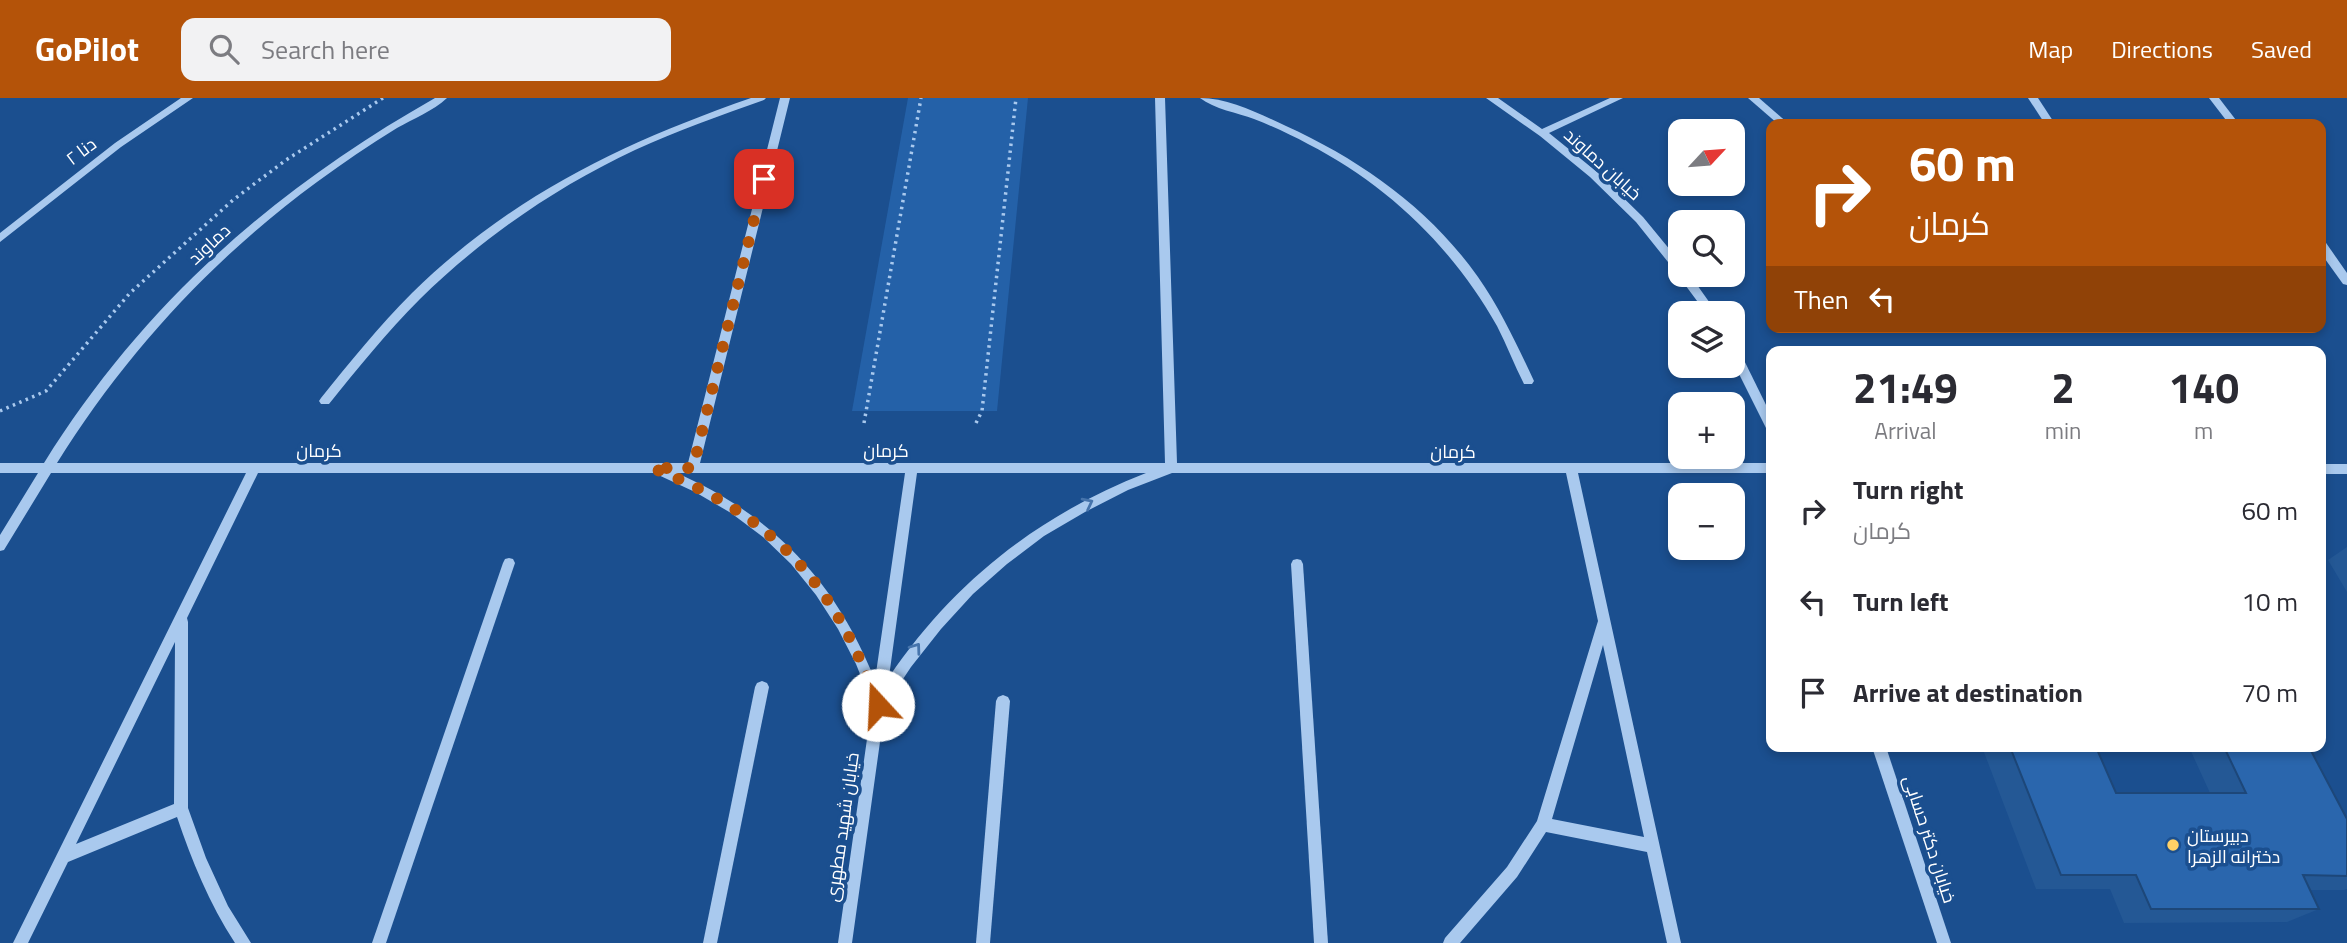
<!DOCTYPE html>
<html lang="en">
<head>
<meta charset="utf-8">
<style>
  body { margin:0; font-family:"Titillium Web",Cairo,sans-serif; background:#f2f2f3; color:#2b2b33; height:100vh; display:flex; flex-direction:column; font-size:26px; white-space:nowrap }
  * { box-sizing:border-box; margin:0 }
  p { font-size:23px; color:#7c7c81 }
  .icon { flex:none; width:38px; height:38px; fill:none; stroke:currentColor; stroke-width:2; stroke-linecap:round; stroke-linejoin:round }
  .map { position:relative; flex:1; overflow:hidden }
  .panel { position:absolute; left:1766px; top:248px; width:560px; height:406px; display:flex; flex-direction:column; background:#fff; border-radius:14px; box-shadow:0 4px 10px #0003 }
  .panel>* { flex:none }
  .hud { position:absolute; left:1766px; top:21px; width:560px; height:214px; border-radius:14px; box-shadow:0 4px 10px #0003; background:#b45309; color:#fff; overflow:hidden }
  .needle { width:46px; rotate:64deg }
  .buttons { position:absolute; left:1668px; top:21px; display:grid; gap:14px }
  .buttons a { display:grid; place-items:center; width:77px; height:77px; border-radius:14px; background:#fff; box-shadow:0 4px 10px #0003; font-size:35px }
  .pin { position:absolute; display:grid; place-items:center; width:60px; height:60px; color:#fff; margin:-30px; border-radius:14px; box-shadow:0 4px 10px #0006 }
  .me { position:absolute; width:77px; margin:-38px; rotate:340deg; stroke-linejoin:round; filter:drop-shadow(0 0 5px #0008) }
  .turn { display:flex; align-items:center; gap:24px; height:147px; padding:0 28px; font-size:32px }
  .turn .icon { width:91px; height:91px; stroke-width:2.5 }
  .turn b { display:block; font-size:49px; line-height:60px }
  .then { display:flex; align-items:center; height:66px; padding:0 28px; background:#0003; gap:14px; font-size:26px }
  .eta { display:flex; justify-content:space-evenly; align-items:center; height:119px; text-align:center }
  .eta b { font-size:42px; font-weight:700; line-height:49px }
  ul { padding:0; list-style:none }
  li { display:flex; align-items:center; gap:21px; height:91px; padding:0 28px }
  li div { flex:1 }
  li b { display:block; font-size:26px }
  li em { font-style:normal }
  header { display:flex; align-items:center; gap:42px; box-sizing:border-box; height:98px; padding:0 35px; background:#b45309; color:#fff }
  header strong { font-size:33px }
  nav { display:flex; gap:38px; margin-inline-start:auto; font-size:24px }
  .search { width:490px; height:63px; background:#f2f2f3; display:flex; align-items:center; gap:18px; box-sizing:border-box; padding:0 24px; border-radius:14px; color:#7c7c81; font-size:26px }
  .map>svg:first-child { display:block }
  .green { fill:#2461a8 }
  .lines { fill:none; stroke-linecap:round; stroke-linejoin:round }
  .path { stroke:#a9c9ee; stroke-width:3.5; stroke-dasharray:2.5 4.5; stroke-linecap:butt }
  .minor { fill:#a9c9ee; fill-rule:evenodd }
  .wall { fill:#245895 }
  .building { fill:#2a66ad; stroke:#1d4779; stroke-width:2 }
  .oneway { stroke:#4674ac }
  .route { stroke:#b45309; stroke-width:12; stroke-dasharray:0 21.6 }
  .poi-dot { fill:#ffd166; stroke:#1b4f8f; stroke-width:2.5 }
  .labels { text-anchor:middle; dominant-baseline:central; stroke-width:7; stroke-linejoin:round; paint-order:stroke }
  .street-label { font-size:18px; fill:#fff; stroke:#1b4f8f }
  .poi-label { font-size:18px; fill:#fff; stroke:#1b4f8f; text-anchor:start }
</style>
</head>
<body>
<header>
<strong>GoPilot</strong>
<div class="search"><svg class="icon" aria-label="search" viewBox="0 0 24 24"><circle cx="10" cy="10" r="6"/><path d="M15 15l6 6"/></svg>Search here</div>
<nav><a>Map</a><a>Directions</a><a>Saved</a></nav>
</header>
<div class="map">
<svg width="2347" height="845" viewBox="0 0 2347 845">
  <rect width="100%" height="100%" fill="#1b4f8f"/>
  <polygon class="green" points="908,0 1028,0 997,313 852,313"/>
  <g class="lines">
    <g class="path">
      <polyline points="0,313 46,293 130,195 233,102 286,62 383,0"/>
      <polyline points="864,325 921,0"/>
      <polyline points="976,325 982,313 1016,0"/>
    </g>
    <g class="minor">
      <polygon points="181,0 193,0 121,49 0,144 0,135 115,45"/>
      <path d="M435 0H447C433 13 413 21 397 30 369 47 343 65 317 84 213 160 125 256 57 365H688L780 0H790L700 365H1165L1155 0H1165L1177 365H1771V375H1578L1681 845H1667L1647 754 1546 734 1517 779 1460 845H1443L1445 840 1507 769 1537 723 1598 523 1566 375H1172L1128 392 1085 414 1044 438 1007 466 973 496 941 531 911 569 885 608 852 845H838L872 606 856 566 838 531 816 497 791 466 763 439 731 415 695 394 654 375H258L187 520 188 524V710L206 760 228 808 251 845H235C209 805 192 763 177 719L68 764 28 845H13L246 375H51L4 452 0 453V437L38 375H0V365H44C143 206 273 92 435 0ZM677 375H905L875 582C836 484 774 418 677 375ZM917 375H1146C1039 417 954 483 889 579ZM175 544 174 706 76 746ZM1603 547 1644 739 1552 721Z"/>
      <path d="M751 0H766L764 2C721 17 677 33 635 52 556 89 482 140 420 201 387 234 358 270 329 306H321L319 303 321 300C350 264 379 228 412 195 511 98 622 45 751 0Z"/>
      <path d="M1200 0C1229 0 1260 16 1286 28 1361 62 1430 111 1478 179 1501 212 1517 247 1534 283L1532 286H1524C1514 267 1507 247 1497 228 1453 150 1388 87 1308 46 1291 37 1272 28 1254 21 1238 15 1214 11 1200 0Z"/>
      <polygon points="1486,0 1498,0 1542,31 1610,0 1623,0 1549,35 1597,74 1643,119 1680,164 1680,177 1690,177 1717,215 1706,215 1680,180 1679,177 1680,175 1676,174 1636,124 1590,79 1540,38"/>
      <polygon points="1748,0 1759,0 1789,26 1778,26"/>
      <polygon points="2028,0 2038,0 2055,26 2045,26"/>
      <polygon points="2209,0 2219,0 2239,26 2229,26"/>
      <polygon points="2320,141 2324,142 2347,175 2347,187 2343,186 2320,154"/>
      <polygon points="1732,246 1738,250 1771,317 1771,334 1767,332 1732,262"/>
      <rect x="2320" y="366" width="27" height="10"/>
      <polygon points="509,460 513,461 515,465 386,845 372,845 503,465 505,461"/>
      <polygon points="1297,461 1301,462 1303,466 1328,845 1314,845 1291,466 1293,462"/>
      <polygon points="762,583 767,585 769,589 717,845 703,845 755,589 757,585"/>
      <polygon points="1003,597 1008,599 1010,603 990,845 976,845 996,603 998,599"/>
      <polygon points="1872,649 1886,649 1951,845 1937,845"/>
    </g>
  </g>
  <g class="wall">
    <polygon points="2347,449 2347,494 2328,462"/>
    <polygon points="1982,649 2096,649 2116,695 2210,695 2189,649 2309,649 2347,721 2347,791 2344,792 2310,792 2319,811 2287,824 2124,825 2110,791 2036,791"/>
  </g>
  <polygon class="building" points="2010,649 2096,649 2116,695 2246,695 2224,649 2309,649 2347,721 2347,778 2303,777 2319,811 2151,811 2136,777 2061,777"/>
  <defs><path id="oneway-chevron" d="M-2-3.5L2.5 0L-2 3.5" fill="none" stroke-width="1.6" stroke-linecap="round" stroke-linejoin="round" transform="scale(1.75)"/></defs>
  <g class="oneway">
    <use href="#oneway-chevron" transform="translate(1088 405) rotate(-27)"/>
    <use href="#oneway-chevron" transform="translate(916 550) rotate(-54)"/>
  </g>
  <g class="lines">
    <path class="route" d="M764 81 693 370H652C773 417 835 485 878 607"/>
  </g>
  <circle class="poi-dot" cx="2173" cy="747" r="7"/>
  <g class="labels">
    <g class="street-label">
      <text transform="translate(81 53) rotate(-37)">دنا ۲</text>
      <text transform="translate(1603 66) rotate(42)">خیابان دماوند</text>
      <text transform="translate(209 146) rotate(-43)">دماوند</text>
      <text x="319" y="352">کرمان</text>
      <text x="886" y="352">کرمان</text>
      <text x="1453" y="353">کرمان</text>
      <text transform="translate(842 729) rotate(-82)">خیابان شهید مطهری</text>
      <text transform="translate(1930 741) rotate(72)">خیابان دکتر حسابی</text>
    </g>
    <g class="poi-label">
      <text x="2187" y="737">دبیرستان<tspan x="2187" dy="21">دخترانه الزهرا</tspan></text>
    </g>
  </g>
</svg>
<div class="buttons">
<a><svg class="needle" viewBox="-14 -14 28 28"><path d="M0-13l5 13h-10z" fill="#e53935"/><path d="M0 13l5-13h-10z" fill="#7c7c81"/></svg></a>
<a><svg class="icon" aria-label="search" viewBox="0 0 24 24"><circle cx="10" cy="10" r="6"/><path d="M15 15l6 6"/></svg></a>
<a><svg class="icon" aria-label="layers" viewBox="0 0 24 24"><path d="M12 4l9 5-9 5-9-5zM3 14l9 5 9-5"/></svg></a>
<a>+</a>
<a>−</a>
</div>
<div class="pin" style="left:764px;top:81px;background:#d93025"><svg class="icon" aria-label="arrive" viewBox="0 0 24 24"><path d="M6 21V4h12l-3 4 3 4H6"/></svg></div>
<svg class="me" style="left:878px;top:607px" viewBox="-20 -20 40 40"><circle r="19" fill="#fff"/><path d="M0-13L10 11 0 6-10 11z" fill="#b45309"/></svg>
<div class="hud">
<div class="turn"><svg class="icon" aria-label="right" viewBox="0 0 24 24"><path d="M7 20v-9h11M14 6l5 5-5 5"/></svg><div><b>60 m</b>کرمان</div></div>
<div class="then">Then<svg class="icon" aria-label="left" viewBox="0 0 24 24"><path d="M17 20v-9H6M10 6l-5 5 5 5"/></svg></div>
</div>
<section class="panel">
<div class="eta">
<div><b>21:49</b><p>Arrival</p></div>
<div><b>2</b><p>min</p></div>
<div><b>140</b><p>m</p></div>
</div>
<ul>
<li><svg class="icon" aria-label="right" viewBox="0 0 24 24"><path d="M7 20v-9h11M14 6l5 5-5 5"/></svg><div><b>Turn right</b><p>کرمان</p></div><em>60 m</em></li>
<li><svg class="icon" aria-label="left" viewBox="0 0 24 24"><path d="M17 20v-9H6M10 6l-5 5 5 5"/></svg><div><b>Turn left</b></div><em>10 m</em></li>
<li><svg class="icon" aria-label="arrive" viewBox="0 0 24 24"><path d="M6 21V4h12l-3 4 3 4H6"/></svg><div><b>Arrive at destination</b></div><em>70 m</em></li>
</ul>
</section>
</div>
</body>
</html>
